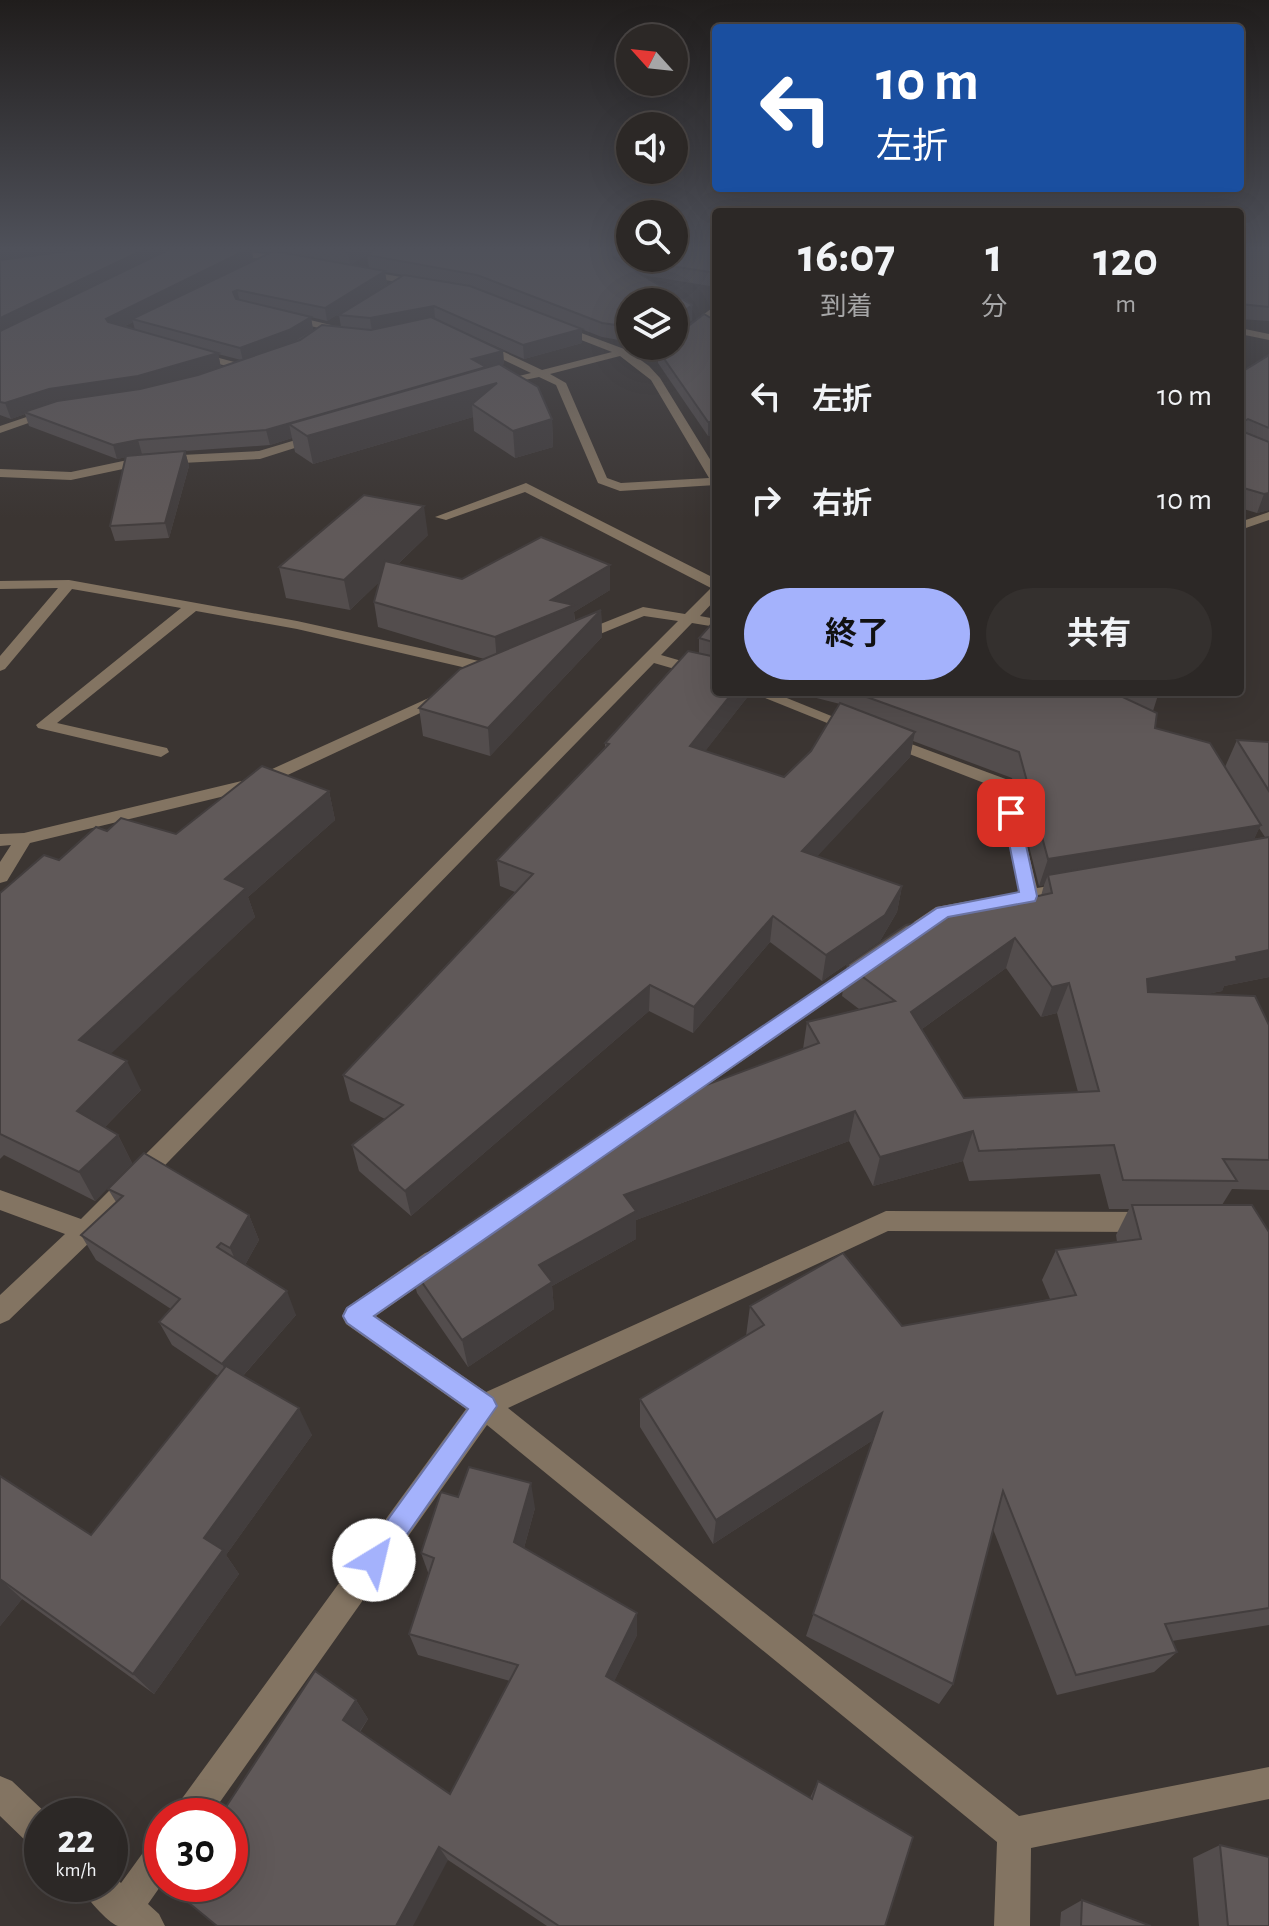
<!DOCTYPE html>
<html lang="ja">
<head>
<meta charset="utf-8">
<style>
  body { margin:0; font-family:"Alegreya Sans","Noto Sans JP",sans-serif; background:#34302e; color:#f1f3f6; height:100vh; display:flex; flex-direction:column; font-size:30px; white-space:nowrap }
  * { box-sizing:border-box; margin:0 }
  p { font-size:26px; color:#a6a6a7 }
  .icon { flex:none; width:44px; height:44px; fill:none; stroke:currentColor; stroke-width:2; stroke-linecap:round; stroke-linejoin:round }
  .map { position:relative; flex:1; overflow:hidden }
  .details { position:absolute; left:712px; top:208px; width:532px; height:488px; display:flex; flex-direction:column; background:#2c2826; border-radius:8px; box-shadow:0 8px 32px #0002,0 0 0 2px #484443 }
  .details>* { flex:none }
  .top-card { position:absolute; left:712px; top:24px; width:532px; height:168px; border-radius:8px; box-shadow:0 8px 32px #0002,0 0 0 2px #484443; background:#1a4fa0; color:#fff; overflow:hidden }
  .needle { width:52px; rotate:297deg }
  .fabs { position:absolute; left:616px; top:24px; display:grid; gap:16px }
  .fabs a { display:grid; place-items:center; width:72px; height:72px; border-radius:50%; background:#2c2826; box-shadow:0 8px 32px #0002,0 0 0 2px #484443; font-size:40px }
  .speed { position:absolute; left:24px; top:1798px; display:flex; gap:16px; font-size:40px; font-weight:700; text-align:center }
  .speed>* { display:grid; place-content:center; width:104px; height:104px; border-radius:50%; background:#2c2826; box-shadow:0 8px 32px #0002,0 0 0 2px #484443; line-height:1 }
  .speed small { font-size:20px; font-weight:400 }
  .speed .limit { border:12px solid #d22; background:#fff; color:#111 }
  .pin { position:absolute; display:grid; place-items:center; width:68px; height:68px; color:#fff; margin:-34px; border-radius:16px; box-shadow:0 4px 12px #0006 }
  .me { position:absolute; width:88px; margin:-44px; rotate:36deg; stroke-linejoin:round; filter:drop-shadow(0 0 6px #0008) }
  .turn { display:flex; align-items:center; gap:28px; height:168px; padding:0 32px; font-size:36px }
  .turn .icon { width:104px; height:104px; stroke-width:2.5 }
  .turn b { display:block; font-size:56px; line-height:68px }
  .eta { display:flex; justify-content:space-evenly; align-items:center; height:136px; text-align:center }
  .eta b { font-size:48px; font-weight:700; line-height:56px }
  .action { display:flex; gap:16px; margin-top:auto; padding:16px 32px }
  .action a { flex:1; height:92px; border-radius:48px; background:#a4b2fc; color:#111; font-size:32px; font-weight:700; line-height:92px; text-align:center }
  .action a+a { background:#34302e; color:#f1f3f6 }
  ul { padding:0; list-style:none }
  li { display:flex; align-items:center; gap:24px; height:104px; padding:0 32px }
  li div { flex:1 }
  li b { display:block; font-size:30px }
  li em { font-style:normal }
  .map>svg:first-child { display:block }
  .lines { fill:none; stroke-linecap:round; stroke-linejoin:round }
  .minor { fill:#837462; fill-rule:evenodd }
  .wall { fill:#534d4d; fill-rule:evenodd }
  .shaded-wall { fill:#433e3e }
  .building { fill:#605959; stroke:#433e3e; stroke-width:2; fill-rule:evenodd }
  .route { fill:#a4b2fc; stroke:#6b74a4; stroke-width:2 }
</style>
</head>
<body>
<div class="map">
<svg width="1269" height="1926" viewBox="0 0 1269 1926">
  <rect width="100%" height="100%" fill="#3b3532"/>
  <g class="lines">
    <g class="minor">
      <polygon points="227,249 290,257 294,260 290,263 224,254"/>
      <polygon points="361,270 424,281 429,284 424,287 358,275"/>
      <polygon points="716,305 716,313 674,345 674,337"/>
      <polygon points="285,314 331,325 332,327 327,330 282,319"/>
      <path d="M557 324 627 350 649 366 660 378 716 469V485L620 491 598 483 556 385 539 377 491 387V383L531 373 477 347V343H485L542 370 612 352 553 329ZM620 356 651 380 709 478 621 483 607 478 566 383 550 374Z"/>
      <polygon points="1240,328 1269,334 1269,340 1240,334"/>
      <polygon points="196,352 246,365 247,367 242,370 192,357 191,355"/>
      <polygon points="53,408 59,411 57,413 0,433 0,426"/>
      <polygon points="319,433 323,435 323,439 260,459 142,465 71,480 0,477 0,469 71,472 142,457 259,451"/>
      <polygon points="526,483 716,579 716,599 700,616 716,619 716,627 692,623 661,655 716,671 716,681 654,663 94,1238 9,1320 0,1324 0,1295 65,1234 0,1210 0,1190 81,1219 678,621 644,616 583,641 573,641 573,635 643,607 685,614 711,588 525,492 446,520 435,517"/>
      <polygon points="1269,512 1269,520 1240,530 1240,522"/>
      <polygon points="69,580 297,621 497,665 505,670 497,675 297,629 196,611 57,723 167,748 169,752 161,757 38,728 36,725 181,608 72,589 5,669 0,671 0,656 58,588 0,589 0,581"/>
      <polygon points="442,692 448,694 448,700 262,787 30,843 7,881 0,883 0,862 11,845 0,846 0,834 24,833 250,779"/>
      <polygon points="750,692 772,692 861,728 859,731 847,731"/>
      <polygon points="887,735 1011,781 1037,888 1068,883 1077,889 1075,894 948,918 916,940 902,940 899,935 902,930 936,907 1019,892 997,788 881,743 881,737"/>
      <polygon points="866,958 876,965 873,970 660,1118 652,1121 644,1118 641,1112 644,1106"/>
      <polygon points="886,1211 1149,1212 1158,1215 1161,1222 1158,1229 1149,1232 888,1231 508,1408 1019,1816 1269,1767 1269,1799 1031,1848 1030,1926 994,1926 997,1842 487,1425 210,1816 173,1816 178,1804 466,1409 346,1324 342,1316 346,1308 425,1253 434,1250 443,1253 446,1261 443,1269 376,1316 486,1392"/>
      <polygon points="0,1776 12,1781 49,1816 42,1816 42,1850 30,1845 0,1816"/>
      <path d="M162 1838V1884L148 1904 159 1914 165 1926C150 1926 132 1926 118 1926 108 1923 83 1895 79 1884H110V1873L121 1883 150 1843Z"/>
    </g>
  </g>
  <g class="wall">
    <path d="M0 248H158L159 254 172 248H630V258H674V248H716V287L642 275 692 305V320L674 333V302H630V342L602 337 477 289 582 329V343L524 359 434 319 503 351 504 364 501 365 538 387 552 419 553 447 515 458 474 431 473 417 313 464 295 452 292 438 270 445 142 454 137 455 185 451 189 466 169 538 115 541 110 526 126 457 117 459 29 426 25 414 11 419 0 415ZM251 250 271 253 254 261ZM370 253 367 255 369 268 348 265H350ZM385 272 404 275 339 315 341 327 322 325 295 341 313 330 311 317 327 321 387 284ZM133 322 135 330 123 327ZM218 354 241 360 221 367Z"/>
    <polygon points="1240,248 1269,248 1269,321 1240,319"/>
    <polygon points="716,321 716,436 708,436 658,363 658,350"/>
    <polygon points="1269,355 1269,510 1257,513 1240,508 1240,373"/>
    <polygon points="428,535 398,564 462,579 610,590 574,612 575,621 601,610 602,637 490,756 423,736 419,708 484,659 378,627 374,602 379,582 350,610 286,598 279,567"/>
    <path d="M716 619V692H750L749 695 705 751 784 777 811 751 840 704 793 692H1159L1153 711 1155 728 1225 767 1237 740 1269 742V977L1224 986 1222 991 1207 994 1269 1025V1190L1232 1189 1222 1205 1269 1232V1625L1172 1641 1177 1652 1154 1672 1057 1695 993 1529 953 1684 939 1704 806 1636 873 1440 713 1544 640 1427V1399L746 1336 750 1306 902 1326 1050 1299 1042 1280 1056 1250 1117 1242 1116 1235 1129 1209H1109L1100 1174 969 1181 963 1161 873 1186 849 1141 636 1220V1239L552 1286 554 1309 468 1367 417 1293 410 1265 456 1237V1232L803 1049 807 1022 859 1009 842 996 847 965 1041 896 1044 885 1039 886 1012 778 913 741 910 757 817 856 902 886 897 912 880 941 822 981 770 942 693 1033 649 1011 411 1216 359 1171 352 1145 385 1119 350 1101 343 1075 515 892 500 886 497 860 605 748V743L699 653V638ZM1259 828 1265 837 1254 839ZM1006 968 1041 1017 1057 1013 1078 1092 964 1098 922 1029Z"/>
    <polygon points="329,791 335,820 248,897 255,917 110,1054 141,1090 105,1127 118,1135 132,1163 95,1201 4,1155 0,1159 0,893 59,860 107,831 176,834"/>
    <polygon points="108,1189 249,1215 259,1240 245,1265 296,1315 243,1376 312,1435 226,1555 239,1574 154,1694 22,1599 0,1626 0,1476 91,1535 218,1376 172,1345 159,1322 171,1309 96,1260 81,1235 116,1202"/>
    <polygon points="458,1497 535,1508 524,1548 637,1613 637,1635 614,1681 810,1798 818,1781 885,1926 547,1926 448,1860 217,1926 356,1700 368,1719 360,1732 450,1794 510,1681 418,1655 409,1634 429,1575 421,1553"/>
    <polygon points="1220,1845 1269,1926 1199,1926 1193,1858"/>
    <polygon points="1082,1900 1151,1926 1060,1926 1061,1912"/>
  </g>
  <g class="shaded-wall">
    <polygon points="0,248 106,248 0,262"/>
    <polygon points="147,248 158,248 160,257 0,335 0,318"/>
    <polygon points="251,248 254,261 132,319 133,322 110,333 106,319"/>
    <polygon points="354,248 378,248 350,265 348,252"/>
    <polygon points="385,271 387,284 327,321 325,308"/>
    <polygon points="237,290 240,302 236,305 233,292"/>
    <polygon points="692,305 692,320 674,333 674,319"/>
    <polygon points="434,306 435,318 372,331 370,318"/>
    <polygon points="311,317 313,330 292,343 243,361 240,348"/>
    <polygon points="582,329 582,343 524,359 523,345"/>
    <polygon points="650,346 657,346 650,352"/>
    <polygon points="503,351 504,364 289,424 292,438 270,445 266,430 472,359"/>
    <polygon points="218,353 221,368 142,391 24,412 25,414 11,419 5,403 49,389"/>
    <polygon points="497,383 472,404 473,417 313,464 307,436"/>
    <polygon points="552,419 553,447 515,458 513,431"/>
    <rect x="708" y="422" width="8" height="14"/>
    <polygon points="138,440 142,454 117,459 113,445"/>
    <polygon points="185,451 189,466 169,538 165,523"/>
    <polygon points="1269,493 1269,510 1257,513 1264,494"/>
    <polygon points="424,506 428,535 350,610 344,580"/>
    <polygon points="610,565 610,590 574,612 575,631 497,663 495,637 551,600"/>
    <polygon points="601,610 602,637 490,756 488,728"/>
    <polygon points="733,692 750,692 749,695 689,772 690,746"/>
    <polygon points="915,732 910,757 798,877 802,851"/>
    <polygon points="329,791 335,820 248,897 255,917 94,1070 79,1040 225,879"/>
    <polygon points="1261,825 1248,851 1048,875 1044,885 1039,886 1048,859"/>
    <polygon points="902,886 897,912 880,941 822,981 826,955"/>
    <polygon points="773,916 770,942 693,1033 694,1007"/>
    <polygon points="1015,938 1006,968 904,1042 911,1012"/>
    <polygon points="1269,950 1269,977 1224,986 1222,991 1134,1009 1147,979"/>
    <polygon points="1069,983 1057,1013 1041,1017 1052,987"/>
    <polygon points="650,985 649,1011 411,1216 405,1191"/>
    <polygon points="127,1061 141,1090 93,1139 77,1111"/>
    <polygon points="855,1111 849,1141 636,1220 636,1239 552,1286 554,1309 468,1367 462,1340 539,1265 624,1195"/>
    <polygon points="973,1131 963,1161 873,1186 880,1157"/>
    <polygon points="118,1135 132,1163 95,1201 79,1172"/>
    <polygon points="249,1215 259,1240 241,1272 230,1248"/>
    <polygon points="287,1291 296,1315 234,1386 222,1364"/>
    <polygon points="299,1408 312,1435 226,1555 239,1574 154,1694 133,1674 204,1538"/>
    <polygon points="882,1413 873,1440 713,1544 716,1520"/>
    <polygon points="531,1483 535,1508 519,1566 514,1542"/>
    <polygon points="0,1579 22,1599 0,1626"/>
    <polygon points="637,1613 637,1635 607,1696 606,1676"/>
    <polygon points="356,1700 368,1719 355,1738 343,1720"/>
    <polygon points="439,1847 448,1860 413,1926 396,1926"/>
  </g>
  <g class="building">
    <polygon points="92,248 147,248 0,318 0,260"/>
    <polygon points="172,248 250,248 106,319 108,322 218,353 138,376 49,389 5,403 0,402 0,331"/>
    <polygon points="328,248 354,248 348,252"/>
    <polygon points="378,248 630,248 630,258 674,258 674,248 716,248 716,273 612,257 692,305 674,319 674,302 630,302 630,327 602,323 477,275 367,255"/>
    <polygon points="1240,248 1269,248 1269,307 1240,304"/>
    <polygon points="274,251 385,271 325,308 237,290 233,292 236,299 311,317 289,330 240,348 132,319"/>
    <polygon points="404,275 470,286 582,329 523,345 434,306 370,318 339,315"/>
    <polygon points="704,314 716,321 716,422 708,422 658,350 663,346 674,346 674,337"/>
    <polygon points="431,317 503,351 472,359 486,367 266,430 138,440 113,445 24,412 57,401 140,389 198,375 300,340 322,325 371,330"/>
    <polygon points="1269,355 1269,428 1248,419 1243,422 1244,432 1269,442 1269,493 1264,494 1240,487 1240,373"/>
    <polygon points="499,364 538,387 552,419 513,431 472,404 497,383 307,436 289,424"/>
    <polygon points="185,451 165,523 110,526 126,456"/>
    <polygon points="364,495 424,506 344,580 279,567"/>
    <polygon points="541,537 610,565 551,600 574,605 495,637 374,602 385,561 462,579"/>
    <polygon points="601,610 488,728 419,708 460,669"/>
    <polygon points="716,619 716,643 699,638"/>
    <polygon points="688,651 716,657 716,692 733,692 690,746 784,777 811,751 840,703 915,732 802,851 902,886 885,915 826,955 773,916 694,1007 650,985 405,1191 352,1145 403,1105 343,1075 533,874 497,860 609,744 605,743"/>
    <polygon points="853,692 1112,692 1157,713 1155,728 1210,743 1261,825 1048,859 1019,752"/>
    <polygon points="1237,740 1269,742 1269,791"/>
    <polygon points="262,766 329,791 225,879 246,888 79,1040 127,1061 77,1111 118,1135 79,1172 0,1134 0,893 44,855 59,860 96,827 107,831 121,818 176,834"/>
    <path d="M1269 837V950L1236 957 1237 961 1147 979 1148 992 1255 996 1269 1025V1160L1223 1159 1237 1181 1123 1180 1114 1145 979 1151 973 1131 880 1157 855 1111 624 1195 636 1211 539 1265 552 1282 462 1340 410 1265 459 1235 456 1232 631 1113 819 1043 807 1022 895 1001 847 965 906 925 1052 893 1048 875ZM1015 938 1052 987 1069 983 1099 1091 964 1098 911 1012Z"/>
    <polygon points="144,1153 249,1215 230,1248 221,1243 217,1247 287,1291 222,1364 159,1322 180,1299 81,1235 123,1196 108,1189"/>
    <polygon points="1132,1205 1252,1205 1269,1232 1269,1608 1165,1624 1177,1652 1076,1675 1003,1491 953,1684 813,1614 882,1413 716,1520 640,1399 764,1325 750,1306 843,1253 902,1326 1076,1295 1056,1250 1141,1239"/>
    <polygon points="226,1366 299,1408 204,1538 223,1550 133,1674 0,1579 0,1476 91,1535"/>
    <polygon points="469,1467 531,1483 514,1542 637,1613 606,1676 812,1799 818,1781 913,1837 885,1926 559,1926 439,1847 396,1926 217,1926 172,1889 176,1884 230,1884 230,1816 220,1816 315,1671 356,1700 343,1720 450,1794 518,1665 409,1634 434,1558 421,1553 441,1492 458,1497"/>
    <polygon points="1220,1845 1269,1857 1269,1926 1228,1926"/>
    <polygon points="1082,1900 1151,1926 1081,1926"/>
  </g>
  <linearGradient id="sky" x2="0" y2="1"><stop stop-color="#201d1c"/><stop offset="0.48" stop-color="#4f515a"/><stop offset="1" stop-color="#4f515a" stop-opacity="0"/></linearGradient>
  <rect width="1269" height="518" fill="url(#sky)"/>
  <polygon class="route" points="1011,808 1019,813 1037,896 1035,901 948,917 374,1316 493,1398 497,1406 383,1569 374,1573 365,1569 361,1560 365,1551 468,1409 347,1323 343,1316 347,1308 937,908 1019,892 1003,813"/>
</svg>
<div class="fabs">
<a><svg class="needle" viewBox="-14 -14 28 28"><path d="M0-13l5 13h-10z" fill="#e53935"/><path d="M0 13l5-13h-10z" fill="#a6a6a7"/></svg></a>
<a><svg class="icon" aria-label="sound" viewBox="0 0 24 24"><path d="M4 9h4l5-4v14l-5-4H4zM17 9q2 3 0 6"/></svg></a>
<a><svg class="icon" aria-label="search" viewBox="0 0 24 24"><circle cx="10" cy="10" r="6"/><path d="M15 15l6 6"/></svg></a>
<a><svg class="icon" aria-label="layers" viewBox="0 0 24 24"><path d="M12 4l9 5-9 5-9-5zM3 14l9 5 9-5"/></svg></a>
</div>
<div class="speed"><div>22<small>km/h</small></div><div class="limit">30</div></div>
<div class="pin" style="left:1011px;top:813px;background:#d93025"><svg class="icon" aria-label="arrive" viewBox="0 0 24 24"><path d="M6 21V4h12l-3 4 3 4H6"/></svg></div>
<svg class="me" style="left:374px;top:1560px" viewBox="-20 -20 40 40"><circle r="19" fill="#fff"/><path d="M0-13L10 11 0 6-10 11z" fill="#a4b2fc"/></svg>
<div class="top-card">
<div class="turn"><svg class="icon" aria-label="left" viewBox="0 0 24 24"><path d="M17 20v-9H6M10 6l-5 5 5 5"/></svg><div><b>10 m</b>左折</div></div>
</div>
<section class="details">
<div class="eta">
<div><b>16:07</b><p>到着</p></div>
<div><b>1</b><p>分</p></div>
<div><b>120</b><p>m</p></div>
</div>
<ul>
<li><svg class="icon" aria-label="left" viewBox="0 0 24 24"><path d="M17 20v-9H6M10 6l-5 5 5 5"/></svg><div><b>左折</b></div><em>10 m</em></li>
<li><svg class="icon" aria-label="right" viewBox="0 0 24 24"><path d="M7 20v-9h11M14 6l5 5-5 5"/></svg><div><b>右折</b></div><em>10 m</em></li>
</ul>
<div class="action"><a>終了</a><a>共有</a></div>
</section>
</div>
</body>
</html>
